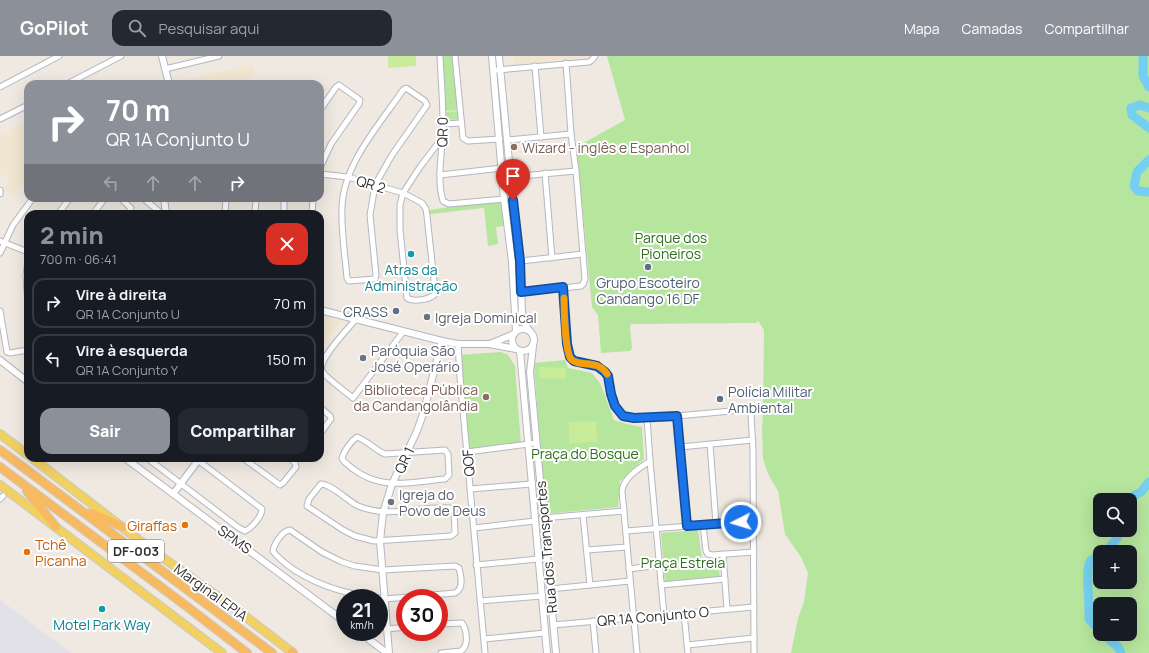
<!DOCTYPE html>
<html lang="pt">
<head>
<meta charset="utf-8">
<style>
  body { margin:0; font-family:Manrope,sans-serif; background:#242831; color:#f1f3f6; height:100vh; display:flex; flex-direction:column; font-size:15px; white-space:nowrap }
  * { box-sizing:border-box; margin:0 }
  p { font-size:13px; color:#9ea1a6 }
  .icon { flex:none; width:22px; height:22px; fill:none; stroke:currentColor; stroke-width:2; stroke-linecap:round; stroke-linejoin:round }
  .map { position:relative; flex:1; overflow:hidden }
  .panel { position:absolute; left:24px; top:154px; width:300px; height:252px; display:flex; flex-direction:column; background:#171b24; border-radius:12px; box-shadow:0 4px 16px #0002 }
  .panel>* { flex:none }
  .banner { position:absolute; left:24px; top:24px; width:300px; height:122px; border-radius:12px; box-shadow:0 4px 16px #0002; background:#8c9099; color:#fff; overflow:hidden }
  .tools { position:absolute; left:1093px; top:437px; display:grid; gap:8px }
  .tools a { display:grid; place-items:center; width:44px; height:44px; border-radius:8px; background:#171b24; box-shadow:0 4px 16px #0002; font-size:20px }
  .speed { position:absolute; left:336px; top:533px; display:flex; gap:8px; font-size:20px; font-weight:700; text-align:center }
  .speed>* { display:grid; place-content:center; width:52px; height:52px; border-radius:50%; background:#171b24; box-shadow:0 4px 16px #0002; line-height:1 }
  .speed small { font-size:10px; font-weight:400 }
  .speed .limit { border:6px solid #d22; background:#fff; color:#111 }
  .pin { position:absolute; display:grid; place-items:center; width:34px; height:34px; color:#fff; margin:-41px -17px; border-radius:50% 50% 50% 0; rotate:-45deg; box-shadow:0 0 4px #0007 }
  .pin .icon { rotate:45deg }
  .me { position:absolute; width:44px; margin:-22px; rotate:265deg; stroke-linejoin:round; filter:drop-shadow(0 0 3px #0008) }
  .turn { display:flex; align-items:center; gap:14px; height:84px; padding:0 16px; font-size:18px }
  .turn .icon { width:52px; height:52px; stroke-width:2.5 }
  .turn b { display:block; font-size:28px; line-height:34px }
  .lanes { display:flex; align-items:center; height:38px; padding:0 16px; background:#0003; justify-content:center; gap:20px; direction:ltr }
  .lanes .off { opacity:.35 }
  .round { display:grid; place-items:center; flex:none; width:42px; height:42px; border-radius:12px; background:#242831 }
  .overview { display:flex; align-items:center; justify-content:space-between; height:68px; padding:0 16px }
  h1 { font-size:24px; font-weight:800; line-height:30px; color:#8c9099 }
  .action { display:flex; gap:8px; margin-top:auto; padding:8px 16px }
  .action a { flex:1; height:46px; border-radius:12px; background:#8c9099; color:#fff; font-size:16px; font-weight:800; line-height:46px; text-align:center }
  .action a+a { background:#242831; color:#f1f3f6 }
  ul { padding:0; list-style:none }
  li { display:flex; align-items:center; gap:12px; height:50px; margin:0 8px 6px; padding:0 8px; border:2px solid #363941; border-radius:12px }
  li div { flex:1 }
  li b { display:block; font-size:15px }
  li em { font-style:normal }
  header { display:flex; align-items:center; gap:24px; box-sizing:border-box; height:56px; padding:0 20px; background:#8c9099; color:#fff }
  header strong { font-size:19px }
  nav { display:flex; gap:22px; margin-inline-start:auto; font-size:14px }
  .search { width:280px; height:36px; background:#242831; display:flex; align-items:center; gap:10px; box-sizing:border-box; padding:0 14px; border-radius:12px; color:#9ea1a6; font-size:15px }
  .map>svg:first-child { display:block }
  .industrial { fill:#e3e1e8 }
  .education { fill:#f0e6d1 }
  .green { fill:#b6e59e; fill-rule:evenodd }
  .pitch { fill:#c9ec9a }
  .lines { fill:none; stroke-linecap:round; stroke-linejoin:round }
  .river { stroke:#75cff0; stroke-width:9 }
  .minor-casing { stroke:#b4b7c1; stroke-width:7 }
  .tertiary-casing { stroke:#b4b7c1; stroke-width:8 }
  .primary-casing { stroke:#c9c9c9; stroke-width:10 }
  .trunk-casing { stroke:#c9c9c9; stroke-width:10 }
  .minor { stroke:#fff; stroke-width:5 }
  .tertiary { stroke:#fff; stroke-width:6 }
  .primary { stroke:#f2d163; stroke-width:8 }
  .trunk { stroke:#f8ba60; stroke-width:8 }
  .route-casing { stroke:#114b97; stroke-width:10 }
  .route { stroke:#1a73e8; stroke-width:7 }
  .slow { stroke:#f59e0b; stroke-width:7 }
  .education-dot { fill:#8d6e63; stroke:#fff; stroke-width:1.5 }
  .culture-dot { fill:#0f9aa8; stroke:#fff; stroke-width:1.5 }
  .service-dot { fill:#5c6f8a; stroke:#fff; stroke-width:1.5 }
  .worship-dot { fill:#6b7280; stroke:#fff; stroke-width:1.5 }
  .food-dot { fill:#e8710a; stroke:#fff; stroke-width:1.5 }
  .labels { text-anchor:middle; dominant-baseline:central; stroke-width:4; stroke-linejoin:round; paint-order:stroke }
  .shield { fill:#fff; stroke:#6d6d6d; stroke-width:1 }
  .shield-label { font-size:13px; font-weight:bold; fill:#2e2e2e }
  .street-label { font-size:14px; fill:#2e2e2e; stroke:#fff }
  .education-label { font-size:14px; fill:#785e54; stroke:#fff; text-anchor:start }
  .park-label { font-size:14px; fill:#2c6e1b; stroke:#fff }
  .culture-label { font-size:14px; fill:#0d838f; stroke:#fff }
  .service-label { font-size:14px; fill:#4e5e75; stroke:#fff }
  .worship-label { font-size:14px; fill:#5b616d; stroke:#fff; text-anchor:start }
  .food-label { font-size:14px; fill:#c56008; stroke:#fff; text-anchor:end }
</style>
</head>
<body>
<header>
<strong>GoPilot</strong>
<div class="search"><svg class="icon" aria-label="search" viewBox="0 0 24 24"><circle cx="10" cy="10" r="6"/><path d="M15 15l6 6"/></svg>Pesquisar aqui</div>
<nav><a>Mapa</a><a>Camadas</a><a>Compartilhar</a></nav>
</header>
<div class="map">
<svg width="1149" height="597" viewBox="0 0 1149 597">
  <rect width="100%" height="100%" fill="#efe9e1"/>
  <polygon class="industrial" points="0,544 71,597 0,597"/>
  <g class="education">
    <polygon points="514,0 590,0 590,1 515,9"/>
    <polygon points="252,8 255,15 248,28 174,28 174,27"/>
    <polygon points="28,65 28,120 13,141 3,134 10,124 0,117 0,79"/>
    <polygon points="320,259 342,264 320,294"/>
  </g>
  <g class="green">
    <polygon points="442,0 453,0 459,54 445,55"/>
    <path d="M607 0H1149V597H791L798 562 804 546 808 517 801 501 785 478 778 435 769 420 763 403 762 373 763 357 764 274 758 265 756 267 631 268 630 271 632 292 630 295 601 297 598 259 592 251 577 95 578 90 625 64ZM1100 444H1130V474H1100ZM1100 496H1130V526H1100ZM1100 548H1130V578H1100Z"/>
    <polygon points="459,55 459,63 446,64 445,56"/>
    <polygon points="498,145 502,149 504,170 496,171 498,188 488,190 484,152 430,158 430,154 482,146"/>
    <polygon points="501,296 508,299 515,310 521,390 468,397 458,299"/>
    <polygon points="565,304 568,312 592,317 601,329 614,364 627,368 642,371 644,403 620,425 618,451 545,458 534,307"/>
    <polygon points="698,474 702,504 718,505 720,521 665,527 661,477"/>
  </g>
  <g class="pitch">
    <polygon points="388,0 416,0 416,10 388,12"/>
    <polygon points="539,311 566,312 565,323 539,322"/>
    <polygon points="596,365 597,386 569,387 569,366"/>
  </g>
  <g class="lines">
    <g class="river">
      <polyline points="1143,0 1143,20 1149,31"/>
      <polyline points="1149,52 1140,49 1131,52 1132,59 1149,72"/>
      <polyline points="1149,104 1137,116 1134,130 1138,135 1149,136"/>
      <polyline points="1130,445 1133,440 1141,436 1149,426"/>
      <polyline points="1105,496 1116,484 1120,474"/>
      <path d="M1100 499C1097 501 1092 503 1090 506 1085 514 1090 551 1089 563L1100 575"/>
      <polyline points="1103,578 1118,591 1121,597"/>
    </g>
    <defs>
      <g id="minor">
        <path d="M440 0C441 23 443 45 443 68 443 93 436 121 443 145L449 148 504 143"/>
        <polyline points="455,0 463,82 468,85 500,83"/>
        <polyline points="535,10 541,81"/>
        <polyline points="165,13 219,0"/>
        <polyline points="497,14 589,6 592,4 595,0"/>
        <polyline points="67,28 121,0"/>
        <polyline points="267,28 271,28"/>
        <polyline points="0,31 59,0"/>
        <path d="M406 32 425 45 427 49 392 99 375 129 370 159 376 219 375 223 349 225 347 222C345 199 341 175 342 152 343 108 380 68 403 34Z"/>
        <polyline points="320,54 336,31 339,29 360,44 359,48 331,88 320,112"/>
        <polyline points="0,63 28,49"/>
        <polyline points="443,68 461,67"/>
        <polyline points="507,84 571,78"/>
        <polyline points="545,117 552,202"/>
        <path d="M320 118 348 121 403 137 422 147 426 153 427 160 435 234 434 239C428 244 413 246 407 242L400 174V149L403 137 420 111 442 82"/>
        <polyline points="440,119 502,112"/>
        <polyline points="510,121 576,115"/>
        <polyline points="0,134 0,138"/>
        <polyline points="120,142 131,152 128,158"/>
        <polyline points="143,142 162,158"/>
        <polyline points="58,158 70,142"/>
        <polyline points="93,158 105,142"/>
        <polyline points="225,158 226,142"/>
        <polyline points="255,158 256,142"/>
        <polyline points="284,158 284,142"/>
        <polyline points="312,158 313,142"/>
        <polyline points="0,185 28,196"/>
        <polyline points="0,197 13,169 33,142"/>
        <polyline points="28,204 26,220 28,249"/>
        <polyline points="512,206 583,198"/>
        <polyline points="563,231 567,288 570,301 574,305 597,310 605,316 608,320 611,338 615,350 623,360 634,363 677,360 742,354 748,354 751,358 753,395 754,597"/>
        <polyline points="518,237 581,230 583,228 585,223 576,115 571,78 566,7"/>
        <polyline points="0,255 7,296 10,297 28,294"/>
        <path d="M356 263C349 272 317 304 322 315 326 322 346 336 353 342L403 276"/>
        <polyline points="458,288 460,321 485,597"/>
        <polyline points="320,351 330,360 331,363 320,378"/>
        <polyline points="677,360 687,470"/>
        <polyline points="647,362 650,405 664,559"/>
        <path d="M357 381C368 385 375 394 385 398L445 394 448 398 449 419 445 423C411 426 382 435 353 413 349 409 344 407 342 402 344 395 351 385 357 381Z"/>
        <polyline points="710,388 716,468"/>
        <polyline points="680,391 753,384"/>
        <polyline points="467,396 536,387"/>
        <path d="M147 402 239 472 245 475C252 472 262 460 262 453L195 402"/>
        <polyline points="243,402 280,429 283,427 296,411 295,407 290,402"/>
        <path d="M321 428C331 428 348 445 358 450 390 463 417 450 450 452L454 455 455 477 451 480 374 485 355 480 343 474 307 450 309 443Z"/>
        <polyline points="470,433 531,428"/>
        <polyline points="0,443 3,440"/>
        <polyline points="583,459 590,529"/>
        <polyline points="543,462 624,455"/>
        <polyline points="703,469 706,495 708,498 712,499 754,496"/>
        <polyline points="474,472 535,465"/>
        <polyline points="626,475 753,465"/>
        <polyline points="587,494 627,491"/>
        <polyline points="723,498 727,553"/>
        <polyline points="476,509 538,503"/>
        <polyline points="629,513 659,509"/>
        <polyline points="661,529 725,523"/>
        <polyline points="550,533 630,525"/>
        <path d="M378 542C345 538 313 529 286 508 282 504 276 500 273 495 274 488 282 475 290 474L322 496 342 506 355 510 383 514 455 510 459 512C461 520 464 533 455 537L385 543 379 542"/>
        <polyline points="480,545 542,540"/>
        <polyline points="684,557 688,597"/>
        <polyline points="593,565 596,597"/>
        <path d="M439 568 462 567C467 574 469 590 461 595L441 597"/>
        <polyline points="553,569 754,551"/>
        <polyline points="388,573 405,571"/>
        <polyline points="484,583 545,577"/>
        <polyline points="687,589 754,582"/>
        <path d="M637 597 622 435C624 421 638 413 650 405"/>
      </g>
      <g id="tertiary">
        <polyline points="162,0 169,28"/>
        <polyline points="492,0 504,143 512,206 516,275"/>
        <polyline points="499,0 511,127 520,205 522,257 526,270 529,274"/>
        <polyline points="164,142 166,158"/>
        <polyline points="320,254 442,285 458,288 489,288 516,293"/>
        <circle cx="523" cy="284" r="11"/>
        <polyline points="490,288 514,278"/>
        <polyline points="533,290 530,316 556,597"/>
        <polyline points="520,295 547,597"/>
        <polyline points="0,304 28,326"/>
        <polyline points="125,402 345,566"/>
        <polyline points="173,438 200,402"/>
        <polyline points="359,576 387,597"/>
        <polyline points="389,597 380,485 383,457 392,428 417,375 423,358 442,285"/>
      </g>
      <g id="primary">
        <polyline points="0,378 28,399"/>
        <polyline points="32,402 152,494 237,554 293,597"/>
        <polyline points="0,429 222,597"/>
      </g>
      <g id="trunk">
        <polyline points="0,394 272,597"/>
        <polyline points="0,411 185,549 247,597"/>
        <polyline points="27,435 56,471"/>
        <polyline points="91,457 123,471"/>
        <polyline points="292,596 293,597"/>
      </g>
    </defs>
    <use href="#minor" class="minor-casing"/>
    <use href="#tertiary" class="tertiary-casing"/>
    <use href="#primary" class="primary-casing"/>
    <use href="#trunk" class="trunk-casing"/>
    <use href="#minor" class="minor"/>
    <use href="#tertiary" class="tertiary"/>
    <use href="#primary" class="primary"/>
    <use href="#trunk" class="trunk"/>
  </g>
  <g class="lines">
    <defs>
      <polyline id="route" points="513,144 520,205 521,236 563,231 567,288 570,301 574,305 597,310 605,316 608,320 611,338 615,350 623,360 634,362 677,360 687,470 741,466"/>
    </defs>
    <use href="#route" class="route-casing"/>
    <use href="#route" class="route"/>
    <path class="slow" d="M564 242C564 253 565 296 571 303 579 312 597 302 607 318"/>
  </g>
  <g class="education-dot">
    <circle cx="514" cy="91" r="4"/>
    <circle cx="486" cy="341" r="4"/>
  </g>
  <g class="culture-dot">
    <circle cx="411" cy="198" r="4"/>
    <circle cx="102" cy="553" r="4"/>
  </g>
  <g class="service-dot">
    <circle cx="648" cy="211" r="4"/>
    <circle cx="396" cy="255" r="4"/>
    <circle cx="720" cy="343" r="4"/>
  </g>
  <g class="worship-dot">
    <circle cx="427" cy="261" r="4"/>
    <circle cx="363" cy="302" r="4"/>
    <circle cx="391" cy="446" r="4"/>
  </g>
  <g class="food-dot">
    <circle cx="185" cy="469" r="4"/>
    <circle cx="27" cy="496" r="4"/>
  </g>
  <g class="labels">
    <rect class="shield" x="108" y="484" width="56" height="22" rx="3"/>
    <g class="shield-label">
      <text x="136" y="495">DF-003</text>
    </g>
    <g class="street-label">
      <text transform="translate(442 76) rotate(-89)">QR 0</text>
      <text transform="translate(371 128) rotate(17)">QR 2</text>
      <text transform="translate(404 404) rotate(-65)">QR 1</text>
      <text transform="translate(468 407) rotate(-95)">QOF</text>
      <text transform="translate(235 483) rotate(36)">SPMS</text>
      <text transform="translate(546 491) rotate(-95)">Rua dos Transportes</text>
      <text transform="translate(211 536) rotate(36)">Marginal EPIA</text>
      <text transform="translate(653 560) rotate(-5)">QR 1A Conjunto O</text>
    </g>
    <g class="education-label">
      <text x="522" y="91">Wizard - inglês e Espanhol</text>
      <text x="478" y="333" text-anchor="end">Biblioteca Pública<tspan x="478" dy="16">da Candangolândia</tspan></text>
    </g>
    <g class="park-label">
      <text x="671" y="181">Parque dos<tspan x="671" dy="16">Pioneiros</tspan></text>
      <text x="585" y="397">Praça do Bosque</text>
      <text x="683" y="506">Praça Estrela</text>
    </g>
    <g class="culture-label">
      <text x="411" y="213">Atras da<tspan x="411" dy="16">Administração</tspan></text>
      <text x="102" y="568">Motel Park Way</text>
    </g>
    <g class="service-label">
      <text x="648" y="226">Grupo Escoteiro<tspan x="648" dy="16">Candango 16 DF</tspan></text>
      <text x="388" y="255" text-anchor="end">CRASS</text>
      <text x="728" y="335" text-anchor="start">Polícia Militar<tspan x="728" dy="16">Ambiental</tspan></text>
    </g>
    <g class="worship-label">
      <text x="435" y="261">Igreja Dominical</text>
      <text x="371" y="294">Paróquia São<tspan x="371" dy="16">José Operário</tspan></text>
      <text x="399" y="438">Igreja do<tspan x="399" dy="16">Povo de Deus</tspan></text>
    </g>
    <g class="food-label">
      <text x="177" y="469">Giraffas</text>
      <text x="35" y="488" text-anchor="start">Tchê<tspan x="35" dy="16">Picanha</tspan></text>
    </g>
  </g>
</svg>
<div class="tools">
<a><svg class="icon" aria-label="search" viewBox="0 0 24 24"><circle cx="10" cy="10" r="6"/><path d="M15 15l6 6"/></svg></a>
<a>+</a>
<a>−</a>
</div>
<div class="speed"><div>21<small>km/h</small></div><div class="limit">30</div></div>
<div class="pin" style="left:513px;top:144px;background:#d93025"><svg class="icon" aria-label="arrive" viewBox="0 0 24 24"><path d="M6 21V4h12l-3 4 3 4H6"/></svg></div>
<svg class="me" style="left:741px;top:466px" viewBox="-20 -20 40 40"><circle r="17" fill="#1a73e8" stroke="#fff" stroke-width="3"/><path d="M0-11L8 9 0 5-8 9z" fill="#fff"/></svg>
<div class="banner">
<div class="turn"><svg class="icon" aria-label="right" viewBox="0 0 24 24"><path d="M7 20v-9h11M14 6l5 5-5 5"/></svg><div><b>70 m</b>QR 1A Conjunto U</div></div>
<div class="lanes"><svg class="icon off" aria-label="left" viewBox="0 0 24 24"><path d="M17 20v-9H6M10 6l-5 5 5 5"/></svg><svg class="icon off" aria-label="ahead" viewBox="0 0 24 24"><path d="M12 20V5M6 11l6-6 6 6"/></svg><svg class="icon off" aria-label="ahead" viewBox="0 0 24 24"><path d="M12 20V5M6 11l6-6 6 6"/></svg><svg class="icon" aria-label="right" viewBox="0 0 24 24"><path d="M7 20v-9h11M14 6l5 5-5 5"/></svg></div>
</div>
<section class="panel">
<div class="overview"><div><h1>2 min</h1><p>700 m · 06:41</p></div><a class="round" style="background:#d93025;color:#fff"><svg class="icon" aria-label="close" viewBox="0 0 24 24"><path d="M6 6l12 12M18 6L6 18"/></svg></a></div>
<ul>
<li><svg class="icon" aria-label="right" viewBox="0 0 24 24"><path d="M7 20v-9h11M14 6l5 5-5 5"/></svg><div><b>Vire à direita</b><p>QR 1A Conjunto U</p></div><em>70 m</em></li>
<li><svg class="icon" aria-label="left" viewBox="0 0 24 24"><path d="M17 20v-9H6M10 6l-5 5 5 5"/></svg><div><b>Vire à esquerda</b><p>QR 1A Conjunto Y</p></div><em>150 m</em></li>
</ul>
<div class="action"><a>Sair</a><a>Compartilhar</a></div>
</section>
</div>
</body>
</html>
